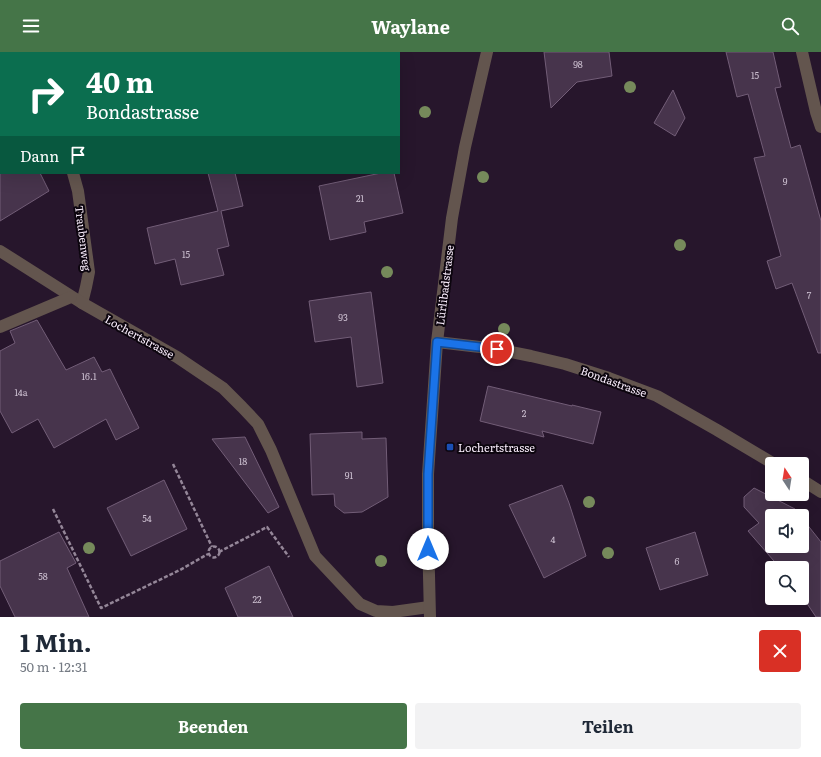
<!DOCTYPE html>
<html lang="de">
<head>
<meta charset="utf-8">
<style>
  body { margin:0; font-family:Literata,serif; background:#f2f2f3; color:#1f2937; height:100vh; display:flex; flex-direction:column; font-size:15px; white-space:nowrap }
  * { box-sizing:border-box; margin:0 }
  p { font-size:13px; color:#747a83 }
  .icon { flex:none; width:22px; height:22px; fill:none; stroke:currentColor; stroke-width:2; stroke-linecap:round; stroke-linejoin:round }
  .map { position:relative; height:565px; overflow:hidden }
  .sheet { display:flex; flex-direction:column; background:#fff; flex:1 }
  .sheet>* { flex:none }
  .guide { position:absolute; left:0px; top:0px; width:400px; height:122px; box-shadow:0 4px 16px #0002; background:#0b6e4f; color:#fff; overflow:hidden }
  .needle { width:26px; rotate:348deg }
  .tools { position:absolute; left:765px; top:405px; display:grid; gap:8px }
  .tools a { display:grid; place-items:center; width:44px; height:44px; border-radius:4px; background:#fff; box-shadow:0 4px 16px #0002; font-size:20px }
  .pin { position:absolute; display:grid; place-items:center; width:34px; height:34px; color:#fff; margin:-17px; border:2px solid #fff; border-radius:50%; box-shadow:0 1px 4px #0007 }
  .me { position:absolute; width:44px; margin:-22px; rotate:0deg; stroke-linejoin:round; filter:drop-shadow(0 0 3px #0008) }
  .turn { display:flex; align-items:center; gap:14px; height:84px; padding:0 20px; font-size:18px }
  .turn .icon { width:52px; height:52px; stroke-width:2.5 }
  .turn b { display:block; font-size:28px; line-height:34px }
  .then { display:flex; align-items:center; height:38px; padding:0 20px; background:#0003; gap:8px; font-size:15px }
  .round { display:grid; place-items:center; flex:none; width:42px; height:42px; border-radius:4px; background:#f2f2f3 }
  .head { display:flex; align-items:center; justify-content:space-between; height:68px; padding:0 20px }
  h1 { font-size:24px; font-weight:700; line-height:30px }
  .button { display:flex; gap:8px; margin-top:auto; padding:8px 20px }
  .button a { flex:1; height:46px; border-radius:4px; background:#457548; color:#fff; font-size:16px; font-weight:700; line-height:46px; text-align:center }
  .button a+a { background:#f2f2f3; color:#1f2937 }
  header { display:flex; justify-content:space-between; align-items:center; height:52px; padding:0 20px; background:#457548; color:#fff; font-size:18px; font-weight:700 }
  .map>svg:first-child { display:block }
  .building { fill:#47344c; stroke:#725d77 }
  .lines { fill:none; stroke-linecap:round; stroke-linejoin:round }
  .path { stroke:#948698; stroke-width:2.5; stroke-dasharray:4 2; stroke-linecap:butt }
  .minor { stroke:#63554e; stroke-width:12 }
  .tree { fill:#768a5b }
  .route-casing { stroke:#114b97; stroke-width:10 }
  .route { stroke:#1a73e8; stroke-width:7 }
  .transit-dot { fill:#1a4fb4; stroke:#0c050e; stroke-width:1.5 }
  .labels { text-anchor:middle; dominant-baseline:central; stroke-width:4; stroke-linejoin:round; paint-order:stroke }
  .number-label { font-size:9px; fill:#cdc0d1 }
  .street-label { font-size:11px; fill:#faeefd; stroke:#0c050e }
  .poi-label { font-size:11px; fill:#faeefd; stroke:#0c050e; text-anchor:start }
</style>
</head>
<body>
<header><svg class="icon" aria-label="menu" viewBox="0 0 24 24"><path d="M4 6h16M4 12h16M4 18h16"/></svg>Waylane<svg class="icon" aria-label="search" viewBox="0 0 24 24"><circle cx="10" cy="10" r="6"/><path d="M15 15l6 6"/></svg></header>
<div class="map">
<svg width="821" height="565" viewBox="0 0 821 565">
  <rect width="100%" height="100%" fill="#27162c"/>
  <g class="building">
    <polygon points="544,0 609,0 612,24 577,30 551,56"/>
    <polygon points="726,0 773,0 781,35 775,36 791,96 800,93 821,169 821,301 818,301 792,231 776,237 767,209 781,204 754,106 765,104 748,42 737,45"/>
    <polygon points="673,38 685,66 675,84 654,71"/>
    <polygon points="0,121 40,121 49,139 0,169"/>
    <polygon points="208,121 235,121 243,154 221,159 229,194 217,197 224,223 181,233 175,207 155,212 147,176 218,159"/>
    <polygon points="381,121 394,121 403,161 364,170 366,180 330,188 319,134"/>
    <polygon points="371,240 383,331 357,335 351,285 315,290 309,249"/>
    <polygon points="37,268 66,318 94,305 102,320 110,317 139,376 116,388 106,367 54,396 38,367 12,381 0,359 0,299 15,291 10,279"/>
    <polygon points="488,334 572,354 572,353 601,360 593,392 542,379 544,385 480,369"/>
    <polygon points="362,380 362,387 386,386 388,445 362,460 344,461 335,454 334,442 312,443 310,382"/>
    <polygon points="245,385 279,455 268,461 212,387"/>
    <polygon points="164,428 187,477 131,504 107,456"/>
    <polygon points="562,433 569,451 586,504 544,526 509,453"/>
    <polygon points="754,436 795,457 801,464 772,464 772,494 802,494 802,466 821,490 821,565 816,565 802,544 802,516 780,516 748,479 759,471 744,455 744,445"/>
    <polygon points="59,480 76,511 67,516 89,565 15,565 0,534 0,509"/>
    <polygon points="695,480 708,523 660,538 646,496"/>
    <polygon points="269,514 293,565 238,565 225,536"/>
  </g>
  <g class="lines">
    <g class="path">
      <polyline points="173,412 212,495"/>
      <polyline points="53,457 101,556 180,518 208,502"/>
      <circle cx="214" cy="500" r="5.5"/>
      <polyline points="219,500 267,475 289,505"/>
    </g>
    <g class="minor">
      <polyline points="802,0 816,60 821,75"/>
      <polyline points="0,1 1,3"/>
      <polyline points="73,121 78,139 89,220 86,235 82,251"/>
      <polyline points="0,199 82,251 177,305 223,336 242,355 258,372 271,398 315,504 360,552 376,559 393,560 429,555"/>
      <polyline points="0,275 71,245"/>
      <polyline points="437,290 497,297 531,304 565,312 609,326 657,344 717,378 774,412"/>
      <polyline points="802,428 821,440"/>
      <polyline points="430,565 428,482 428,422 437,290 452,166 465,95 487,0"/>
    </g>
  </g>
  <g class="tree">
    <circle cx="630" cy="35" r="6"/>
    <circle cx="425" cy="60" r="6"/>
    <circle cx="483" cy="125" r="6"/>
    <circle cx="680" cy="193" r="6"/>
    <circle cx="387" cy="220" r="6"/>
    <circle cx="504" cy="277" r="6"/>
    <circle cx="589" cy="450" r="6"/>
    <circle cx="89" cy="496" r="6"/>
    <circle cx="608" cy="501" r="6"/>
    <circle cx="381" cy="509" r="6"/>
  </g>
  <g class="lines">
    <defs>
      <polyline id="route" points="428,497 428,422 437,290 497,297"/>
    </defs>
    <use href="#route" class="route-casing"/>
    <use href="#route" class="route"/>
  </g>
  <rect class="transit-dot" x="446" y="391" width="8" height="8" rx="2"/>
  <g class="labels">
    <g class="number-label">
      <text x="578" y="12">98</text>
      <text x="755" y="23">15</text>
      <text x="785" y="129">9</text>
      <text x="360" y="146">21</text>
      <text x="186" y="202">15</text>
      <text x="809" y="243">7</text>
      <text x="343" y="265">93</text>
      <text x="89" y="324">16.1</text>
      <text x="21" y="340">14a</text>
      <text x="524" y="361">2</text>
      <text x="243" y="409">18</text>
      <text x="349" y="423">91</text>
      <text x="147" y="466">54</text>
      <text x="553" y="487">4</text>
      <text x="677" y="509">6</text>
      <text x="43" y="524">58</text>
      <text x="257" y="547">22</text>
    </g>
    <g class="street-label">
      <text transform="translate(84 186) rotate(83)">Traubenweg</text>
      <text transform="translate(444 233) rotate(-83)">Lürlibadstrasse</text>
      <text transform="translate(140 284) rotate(29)">Lochertstrasse</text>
      <text transform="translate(614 329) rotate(20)">Bondastrasse</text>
    </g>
    <g class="poi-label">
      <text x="458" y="395">Lochertstrasse</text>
    </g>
  </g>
</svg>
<div class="tools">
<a><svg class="needle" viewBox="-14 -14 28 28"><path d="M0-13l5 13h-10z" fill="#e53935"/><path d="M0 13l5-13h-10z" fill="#747a83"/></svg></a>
<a><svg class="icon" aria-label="sound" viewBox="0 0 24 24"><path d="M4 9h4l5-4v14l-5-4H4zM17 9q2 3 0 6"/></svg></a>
<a><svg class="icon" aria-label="search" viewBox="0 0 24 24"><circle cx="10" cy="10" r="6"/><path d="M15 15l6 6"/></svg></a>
</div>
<div class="pin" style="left:497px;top:297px;background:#d93025"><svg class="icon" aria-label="arrive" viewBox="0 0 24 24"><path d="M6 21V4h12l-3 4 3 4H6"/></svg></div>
<svg class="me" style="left:428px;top:497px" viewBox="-20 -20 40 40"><circle r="19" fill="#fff"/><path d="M0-13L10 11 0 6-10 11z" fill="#1a73e8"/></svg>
<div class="guide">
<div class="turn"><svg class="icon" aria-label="right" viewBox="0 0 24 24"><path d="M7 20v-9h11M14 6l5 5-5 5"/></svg><div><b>40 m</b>Bondastrasse</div></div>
<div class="then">Dann<svg class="icon" aria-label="arrive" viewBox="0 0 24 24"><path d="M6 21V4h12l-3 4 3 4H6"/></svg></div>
</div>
</div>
<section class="sheet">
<div class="head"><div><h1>1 Min.</h1><p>50 m · 12:31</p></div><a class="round" style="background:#d93025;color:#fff"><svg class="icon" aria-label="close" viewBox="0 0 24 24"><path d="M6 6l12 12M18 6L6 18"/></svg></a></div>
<div class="button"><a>Beenden</a><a>Teilen</a></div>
</section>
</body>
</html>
